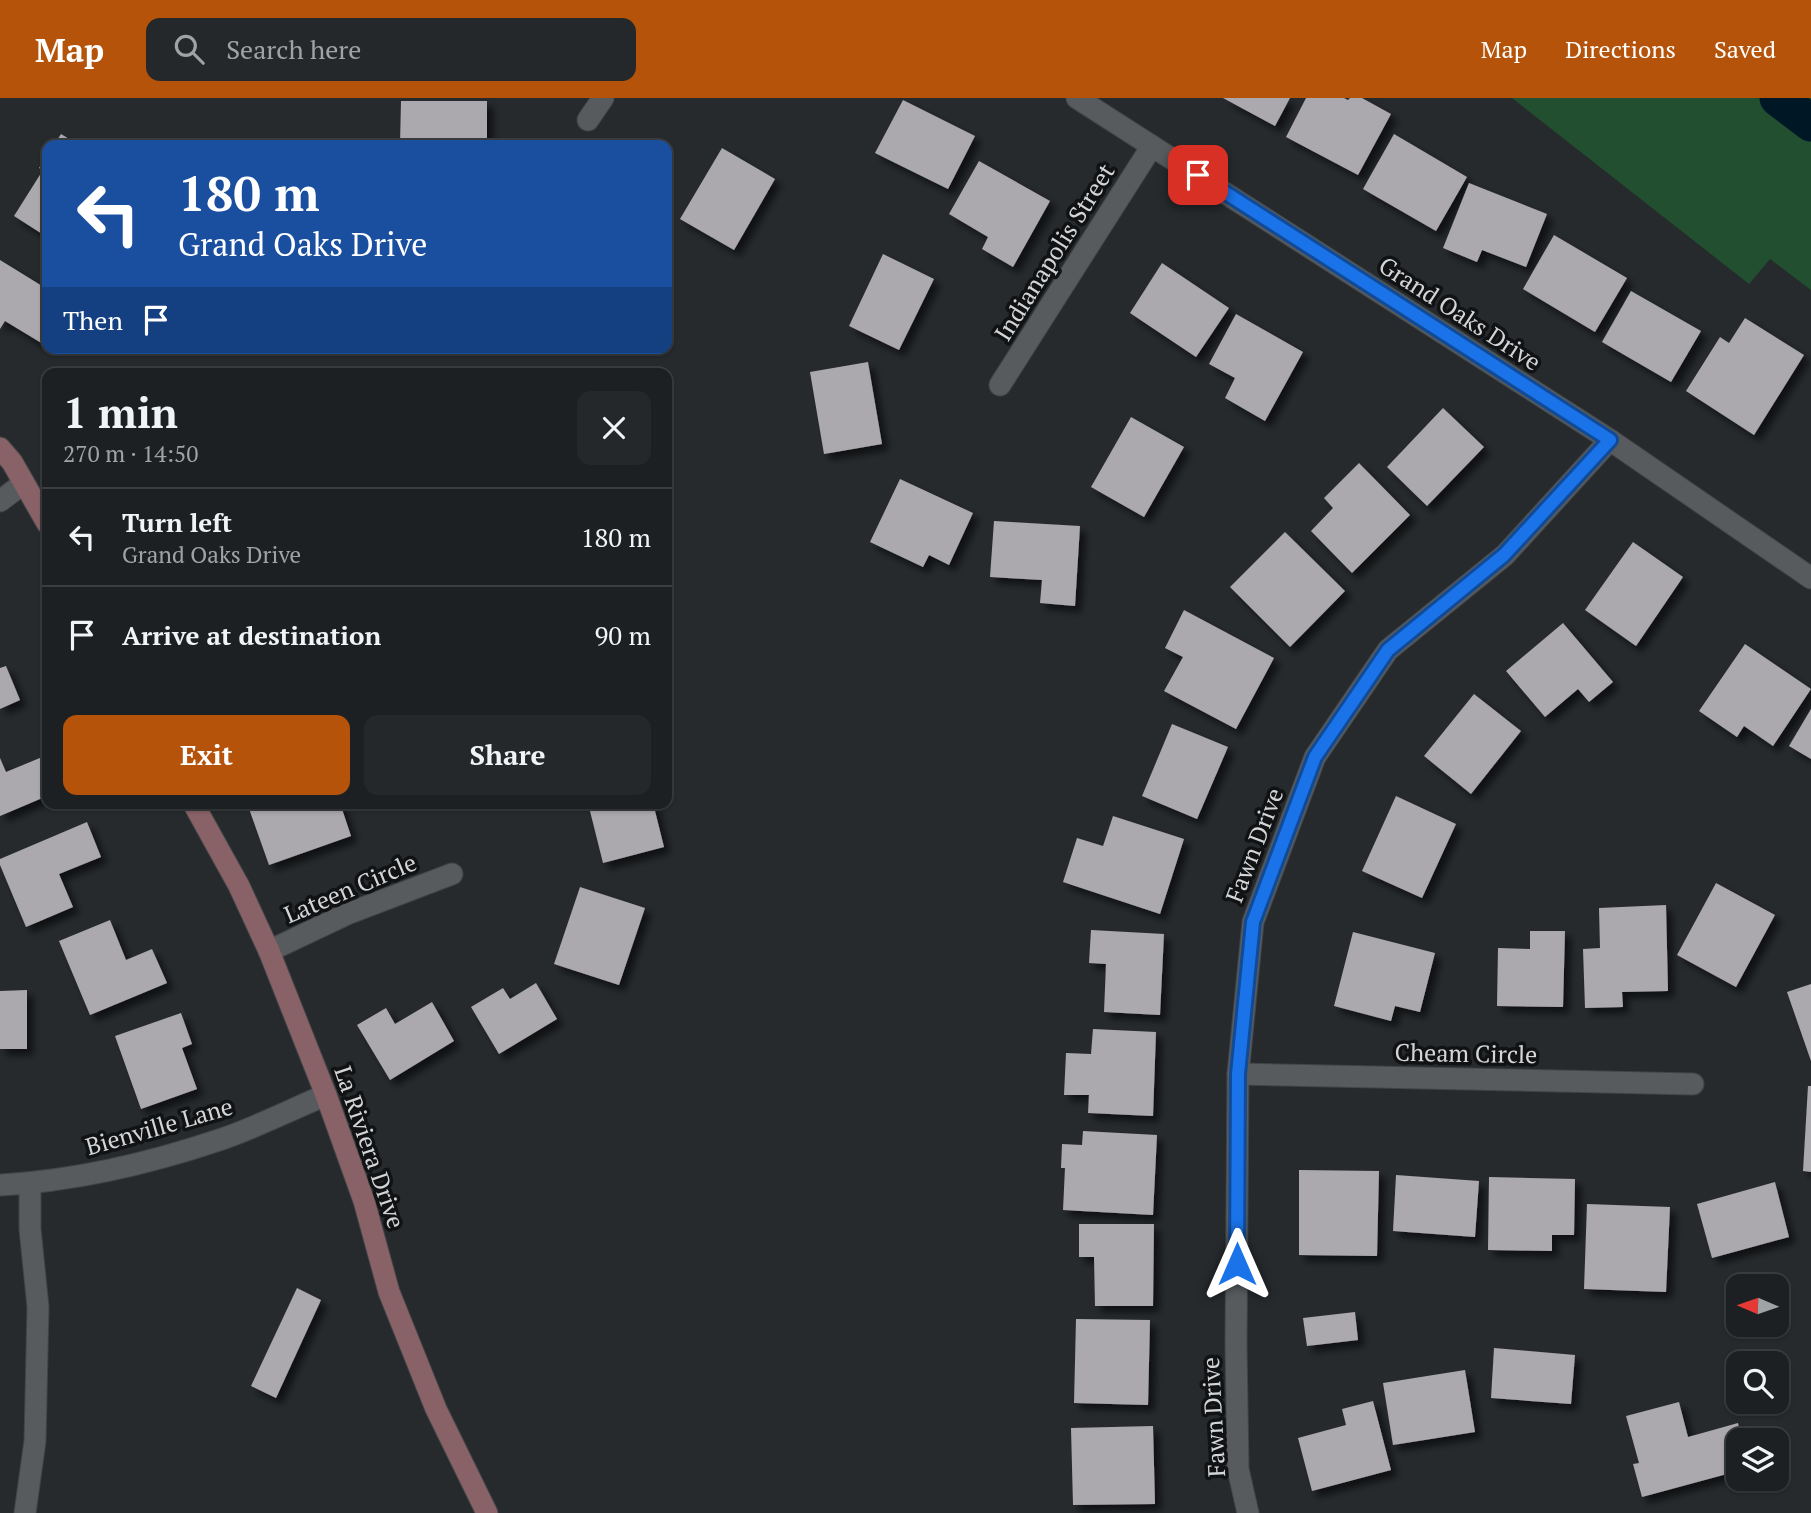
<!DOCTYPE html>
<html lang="en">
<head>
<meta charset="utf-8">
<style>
  body { margin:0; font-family:"PT Serif",serif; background:#25282a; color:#f1f3f6; height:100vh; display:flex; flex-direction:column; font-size:26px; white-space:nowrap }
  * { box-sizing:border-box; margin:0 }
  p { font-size:23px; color:#a0a3a5 }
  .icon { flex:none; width:38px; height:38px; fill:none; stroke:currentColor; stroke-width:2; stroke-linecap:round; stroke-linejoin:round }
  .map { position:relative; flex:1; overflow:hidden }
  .drawer { position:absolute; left:42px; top:270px; width:630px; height:441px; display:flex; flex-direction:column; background:#1c2022; border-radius:14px; box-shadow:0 2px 5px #0004,0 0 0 2px #3a3e40 }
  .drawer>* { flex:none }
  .banner { position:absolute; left:42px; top:42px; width:630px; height:214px; border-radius:14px; box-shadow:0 2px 5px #0004,0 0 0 2px #3a3e40; background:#1a4fa0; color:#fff; overflow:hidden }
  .needle { width:46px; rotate:272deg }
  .controls { position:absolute; left:1726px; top:1176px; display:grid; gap:14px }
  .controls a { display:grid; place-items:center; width:63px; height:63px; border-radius:14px; background:#1c2022; box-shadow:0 2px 5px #0004,0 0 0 2px #3a3e40; font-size:35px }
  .pin { position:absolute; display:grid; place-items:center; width:60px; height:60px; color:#fff; margin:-30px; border-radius:14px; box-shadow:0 4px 10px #0006 }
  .me { position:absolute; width:77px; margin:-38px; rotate:0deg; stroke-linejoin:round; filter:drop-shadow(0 0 5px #0008) }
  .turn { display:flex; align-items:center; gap:24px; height:147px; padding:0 21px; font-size:32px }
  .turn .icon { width:91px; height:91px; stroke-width:2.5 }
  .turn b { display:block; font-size:49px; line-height:60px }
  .then { display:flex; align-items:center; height:66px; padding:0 21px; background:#0003; gap:14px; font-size:26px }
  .round { display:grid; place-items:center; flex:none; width:74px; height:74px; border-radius:14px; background:#25282a }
  .overview { display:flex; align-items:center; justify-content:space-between; height:119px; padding:0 21px }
  h1 { font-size:42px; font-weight:800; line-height:52px }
  .cta { display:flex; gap:14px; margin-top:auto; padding:14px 21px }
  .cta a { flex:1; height:80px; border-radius:14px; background:#b45309; color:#fff; font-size:28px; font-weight:800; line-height:80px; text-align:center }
  .cta a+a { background:#25282a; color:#f1f3f6 }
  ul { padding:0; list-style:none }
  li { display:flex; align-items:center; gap:21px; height:98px; padding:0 21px; border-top:2px solid #3a3e40 }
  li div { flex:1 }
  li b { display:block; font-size:26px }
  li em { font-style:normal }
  header { display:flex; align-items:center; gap:42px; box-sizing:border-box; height:98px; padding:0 35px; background:#b45309; color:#fff }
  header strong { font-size:33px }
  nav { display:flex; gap:38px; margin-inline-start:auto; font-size:24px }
  .search { width:490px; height:63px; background:#25282a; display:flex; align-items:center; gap:18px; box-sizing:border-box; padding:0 24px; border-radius:14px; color:#a0a3a5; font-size:26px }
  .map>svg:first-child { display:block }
  .green { fill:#224f2f }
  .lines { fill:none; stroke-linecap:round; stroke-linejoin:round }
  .canal { stroke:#001725; stroke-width:37 }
  .building { fill:#aca9ae; filter:url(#shadow) }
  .street-casing { stroke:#424547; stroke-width:23 }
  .secondary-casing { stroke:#424547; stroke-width:23 }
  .street { stroke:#575b5e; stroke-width:21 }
  .secondary { stroke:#896267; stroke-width:21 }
  .route-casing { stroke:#114b97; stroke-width:18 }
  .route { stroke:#1a73e8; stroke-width:12 }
  .labels { text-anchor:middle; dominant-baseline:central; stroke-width:7; stroke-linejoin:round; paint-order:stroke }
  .street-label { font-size:24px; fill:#d3d5d7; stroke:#111214 }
</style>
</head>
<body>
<header>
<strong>Map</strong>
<div class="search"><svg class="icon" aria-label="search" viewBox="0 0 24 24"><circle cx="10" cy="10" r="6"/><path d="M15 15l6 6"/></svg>Search here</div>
<nav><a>Map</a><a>Directions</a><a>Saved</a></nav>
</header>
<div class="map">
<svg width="1811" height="1415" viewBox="0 0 1811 1415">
  <defs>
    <filter id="shadow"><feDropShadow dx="6" dy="6" stdDeviation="3.5" flood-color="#0009"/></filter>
  </defs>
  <rect width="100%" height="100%" fill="#262a2d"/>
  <polygon class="green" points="1512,0 1811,0 1811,192 1770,161 1749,186"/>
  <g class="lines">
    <polyline class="canal" points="1778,0 1811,25"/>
  </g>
  <g class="building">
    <polygon points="1223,0 1290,0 1275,28"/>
    <polygon points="1306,0 1344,0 1348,2 1350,0 1362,0 1391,16 1358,77 1286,39"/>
    <polygon points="903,2 975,38 948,91 875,55"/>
    <polygon points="401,3 487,3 487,47 400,47"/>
    <polygon points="61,36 79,47 54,47"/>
    <polygon points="1394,36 1467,79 1436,133 1363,91"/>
    <polygon points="722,50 775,81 734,152 680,121"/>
    <polygon points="47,57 47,139 14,118 43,72 39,70"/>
    <polygon points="979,63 1050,103 1013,169 982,151 988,139 949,116"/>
    <polygon points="1469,85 1547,116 1526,169 1482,152 1477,164 1443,150"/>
    <polygon points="1554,137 1627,180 1595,234 1523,191"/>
    <polygon points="883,156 934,181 899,252 849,228"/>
    <polygon points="0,162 47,191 47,238 43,246 5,223 0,231"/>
    <polygon points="1162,165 1229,210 1196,259 1130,215"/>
    <polygon points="1631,193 1701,233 1671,284 1602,244"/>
    <polygon points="1236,216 1303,254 1265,323 1225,300 1235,280 1209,266"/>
    <polygon points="1745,220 1804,257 1754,337 1686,293 1720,239 1729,245"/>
    <polygon points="868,264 882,346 824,356 810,274"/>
    <polygon points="1443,310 1484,349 1427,408 1387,369"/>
    <polygon points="1131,319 1184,349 1144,419 1091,389"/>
    <polygon points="1359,365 1410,417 1352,475 1311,433 1333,410 1324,400"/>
    <polygon points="900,381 973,415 949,467 929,457 923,469 870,444"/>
    <polygon points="994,423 1080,428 1075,508 1040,505 1042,482 990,479"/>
    <polygon points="1285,434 1345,493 1290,549 1230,489"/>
    <polygon points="1633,444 1683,479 1636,548 1585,512"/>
    <polygon points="1184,512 1274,560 1236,631 1164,593 1183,559 1165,550"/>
    <polygon points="1563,525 1613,584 1589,604 1578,591 1545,619 1506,573"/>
    <polygon points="1745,546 1811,591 1773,648 1744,628 1737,639 1699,613"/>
    <polygon points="6,568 20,602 0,611 0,570"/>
    <polygon points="1474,596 1521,633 1471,696 1424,658"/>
    <polygon points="1811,611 1811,661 1789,648"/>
    <polygon points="1172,626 1228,649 1197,721 1142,698"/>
    <polygon points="47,657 47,698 0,718 0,660 6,674"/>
    <polygon points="1396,698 1456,726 1422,800 1362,773"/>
    <polygon points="247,705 340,705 351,738 269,767"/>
    <polygon points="588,705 653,705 664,749 603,765"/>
    <polygon points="1113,718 1184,741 1160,816 1063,784 1077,740 1103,748"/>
    <polygon points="87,724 101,759 59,776 73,809 26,829 0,767 0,761"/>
    <polygon points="1716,785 1775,817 1736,889 1677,857"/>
    <polygon points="580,789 645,810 619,887 554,866"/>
    <polygon points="1666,807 1668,893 1622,894 1623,909 1585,910 1583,851 1600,850 1599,810"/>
    <polygon points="110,822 126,862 152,851 167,885 90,917 59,843"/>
    <polygon points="1091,832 1164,836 1160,917 1104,914 1106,866 1089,865"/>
    <polygon points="1530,833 1565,833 1563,909 1497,908 1498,850 1530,851"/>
    <polygon points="1353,834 1435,855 1420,914 1395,908 1391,923 1334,908"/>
    <polygon points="536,885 557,921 499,956 471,909 503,890 510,901"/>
    <polygon points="1811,886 1811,963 1787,894"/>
    <polygon points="27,892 27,951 0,951 0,893"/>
    <polygon points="432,904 454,943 390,982 357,927 386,910 395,926"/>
    <polygon points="181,915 192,946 182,950 197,991 141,1011 115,938"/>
    <polygon points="1093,931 1156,934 1153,1018 1088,1015 1089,997 1064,997 1066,955 1091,956"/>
    <polygon points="1808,988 1811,988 1811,1074 1803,1073"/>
    <polygon points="1083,1033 1157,1037 1153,1117 1063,1112 1065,1070 1061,1070 1062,1046 1082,1047"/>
    <polygon points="1299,1072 1379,1073 1377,1158 1299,1157"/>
    <polygon points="1396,1077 1479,1083 1475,1139 1393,1133"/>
    <polygon points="1489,1079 1575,1081 1574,1137 1552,1137 1552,1153 1488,1152"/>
    <polygon points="1775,1084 1789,1139 1712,1160 1697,1106"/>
    <polygon points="1587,1106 1670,1109 1666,1194 1584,1191"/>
    <polygon points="1079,1126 1154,1126 1153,1208 1095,1208 1094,1159 1079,1159"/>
    <polygon points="297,1190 321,1202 276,1300 251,1288"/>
    <polygon points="1355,1214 1358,1242 1307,1248 1303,1220"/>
    <polygon points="1076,1221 1150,1222 1148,1307 1074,1305"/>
    <polygon points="1494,1250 1575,1257 1571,1306 1491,1300"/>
    <polygon points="1465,1272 1475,1334 1393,1347 1383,1285"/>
    <polygon points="1373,1303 1391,1372 1312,1393 1298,1340 1346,1327 1342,1311"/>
    <polygon points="1679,1304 1688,1339 1738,1325 1742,1342 1738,1342 1738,1373 1642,1399 1633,1366 1639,1365 1626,1318"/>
    <polygon points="1153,1328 1155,1406 1073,1407 1071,1330"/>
  </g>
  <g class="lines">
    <defs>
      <g id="street">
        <polyline points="1077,0 1610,342 1811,480"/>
        <polyline points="588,22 603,0"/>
        <polyline points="1000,287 1152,48"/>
        <polyline points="0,403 24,385"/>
        <polyline points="269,853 347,816 452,776"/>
        <polyline points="1238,976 1693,986"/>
        <path d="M0 1087C75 1083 151 1065 222 1041 257 1029 292 1011 326 997"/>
        <polyline points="25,1415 35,1343 38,1209 30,1131 30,1086"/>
        <polyline points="1248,1415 1238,1371 1236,1247 1238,976 1253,824 1315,659 1388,552 1505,457 1610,342"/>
      </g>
      <g id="secondary">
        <polyline points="0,350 12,364 47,425"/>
        <polyline points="193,705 239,788 269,853 326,997 364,1103 389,1194 436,1311 487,1415"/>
      </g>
    </defs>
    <use href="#street" class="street-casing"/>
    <use href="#secondary" class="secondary-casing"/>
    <use href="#street" class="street"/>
    <use href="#secondary" class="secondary"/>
  </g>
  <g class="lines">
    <defs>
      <polyline id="route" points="1198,77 1610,342 1504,457 1388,552 1315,659 1253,824 1238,976 1237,1166"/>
    </defs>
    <use href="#route" class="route-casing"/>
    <use href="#route" class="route"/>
  </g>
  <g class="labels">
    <g class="street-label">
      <text transform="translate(1054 154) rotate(-58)">Indianapolis Street</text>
      <text transform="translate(1460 215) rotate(33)">Grand Oaks Drive</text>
      <text transform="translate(1254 747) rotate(-69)">Fawn Drive</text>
      <text transform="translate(350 790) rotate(-23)">Lateen Circle</text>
      <text transform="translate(1466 955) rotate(1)">Cheam Circle</text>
      <text transform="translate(159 1028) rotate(-16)">Bienville Lane</text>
      <text transform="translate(370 1049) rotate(71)">La Riviera Drive</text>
      <text transform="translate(1213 1319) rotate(-93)">Fawn Drive</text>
    </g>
  </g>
</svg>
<div class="controls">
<a><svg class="needle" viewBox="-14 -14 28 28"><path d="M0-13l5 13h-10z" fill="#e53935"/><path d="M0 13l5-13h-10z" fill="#a0a3a5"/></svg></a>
<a><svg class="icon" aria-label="search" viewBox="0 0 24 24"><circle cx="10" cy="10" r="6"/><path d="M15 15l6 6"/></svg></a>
<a><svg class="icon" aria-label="layers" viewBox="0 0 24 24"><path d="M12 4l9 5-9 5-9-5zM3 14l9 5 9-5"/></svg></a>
</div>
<div class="pin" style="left:1198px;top:77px;background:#d93025"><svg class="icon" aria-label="arrive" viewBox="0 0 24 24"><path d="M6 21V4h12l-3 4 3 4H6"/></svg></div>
<svg class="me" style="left:1237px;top:1166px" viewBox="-20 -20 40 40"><path d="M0-17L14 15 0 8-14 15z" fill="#1a73e8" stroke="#fff" stroke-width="4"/></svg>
<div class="banner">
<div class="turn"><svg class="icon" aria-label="left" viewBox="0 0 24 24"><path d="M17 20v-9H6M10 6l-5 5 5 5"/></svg><div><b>180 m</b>Grand Oaks Drive</div></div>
<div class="then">Then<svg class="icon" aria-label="arrive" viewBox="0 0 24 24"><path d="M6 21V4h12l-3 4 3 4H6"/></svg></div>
</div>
<section class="drawer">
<div class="overview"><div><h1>1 min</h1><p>270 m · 14:50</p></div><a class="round"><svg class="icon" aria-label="close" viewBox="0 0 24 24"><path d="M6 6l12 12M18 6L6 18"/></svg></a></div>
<ul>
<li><svg class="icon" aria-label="left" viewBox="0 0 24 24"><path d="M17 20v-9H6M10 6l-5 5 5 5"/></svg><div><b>Turn left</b><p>Grand Oaks Drive</p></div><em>180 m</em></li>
<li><svg class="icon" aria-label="arrive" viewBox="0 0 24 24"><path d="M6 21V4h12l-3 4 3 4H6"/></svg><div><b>Arrive at destination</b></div><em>90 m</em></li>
</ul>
<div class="cta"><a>Exit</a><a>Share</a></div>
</section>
</div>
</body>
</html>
